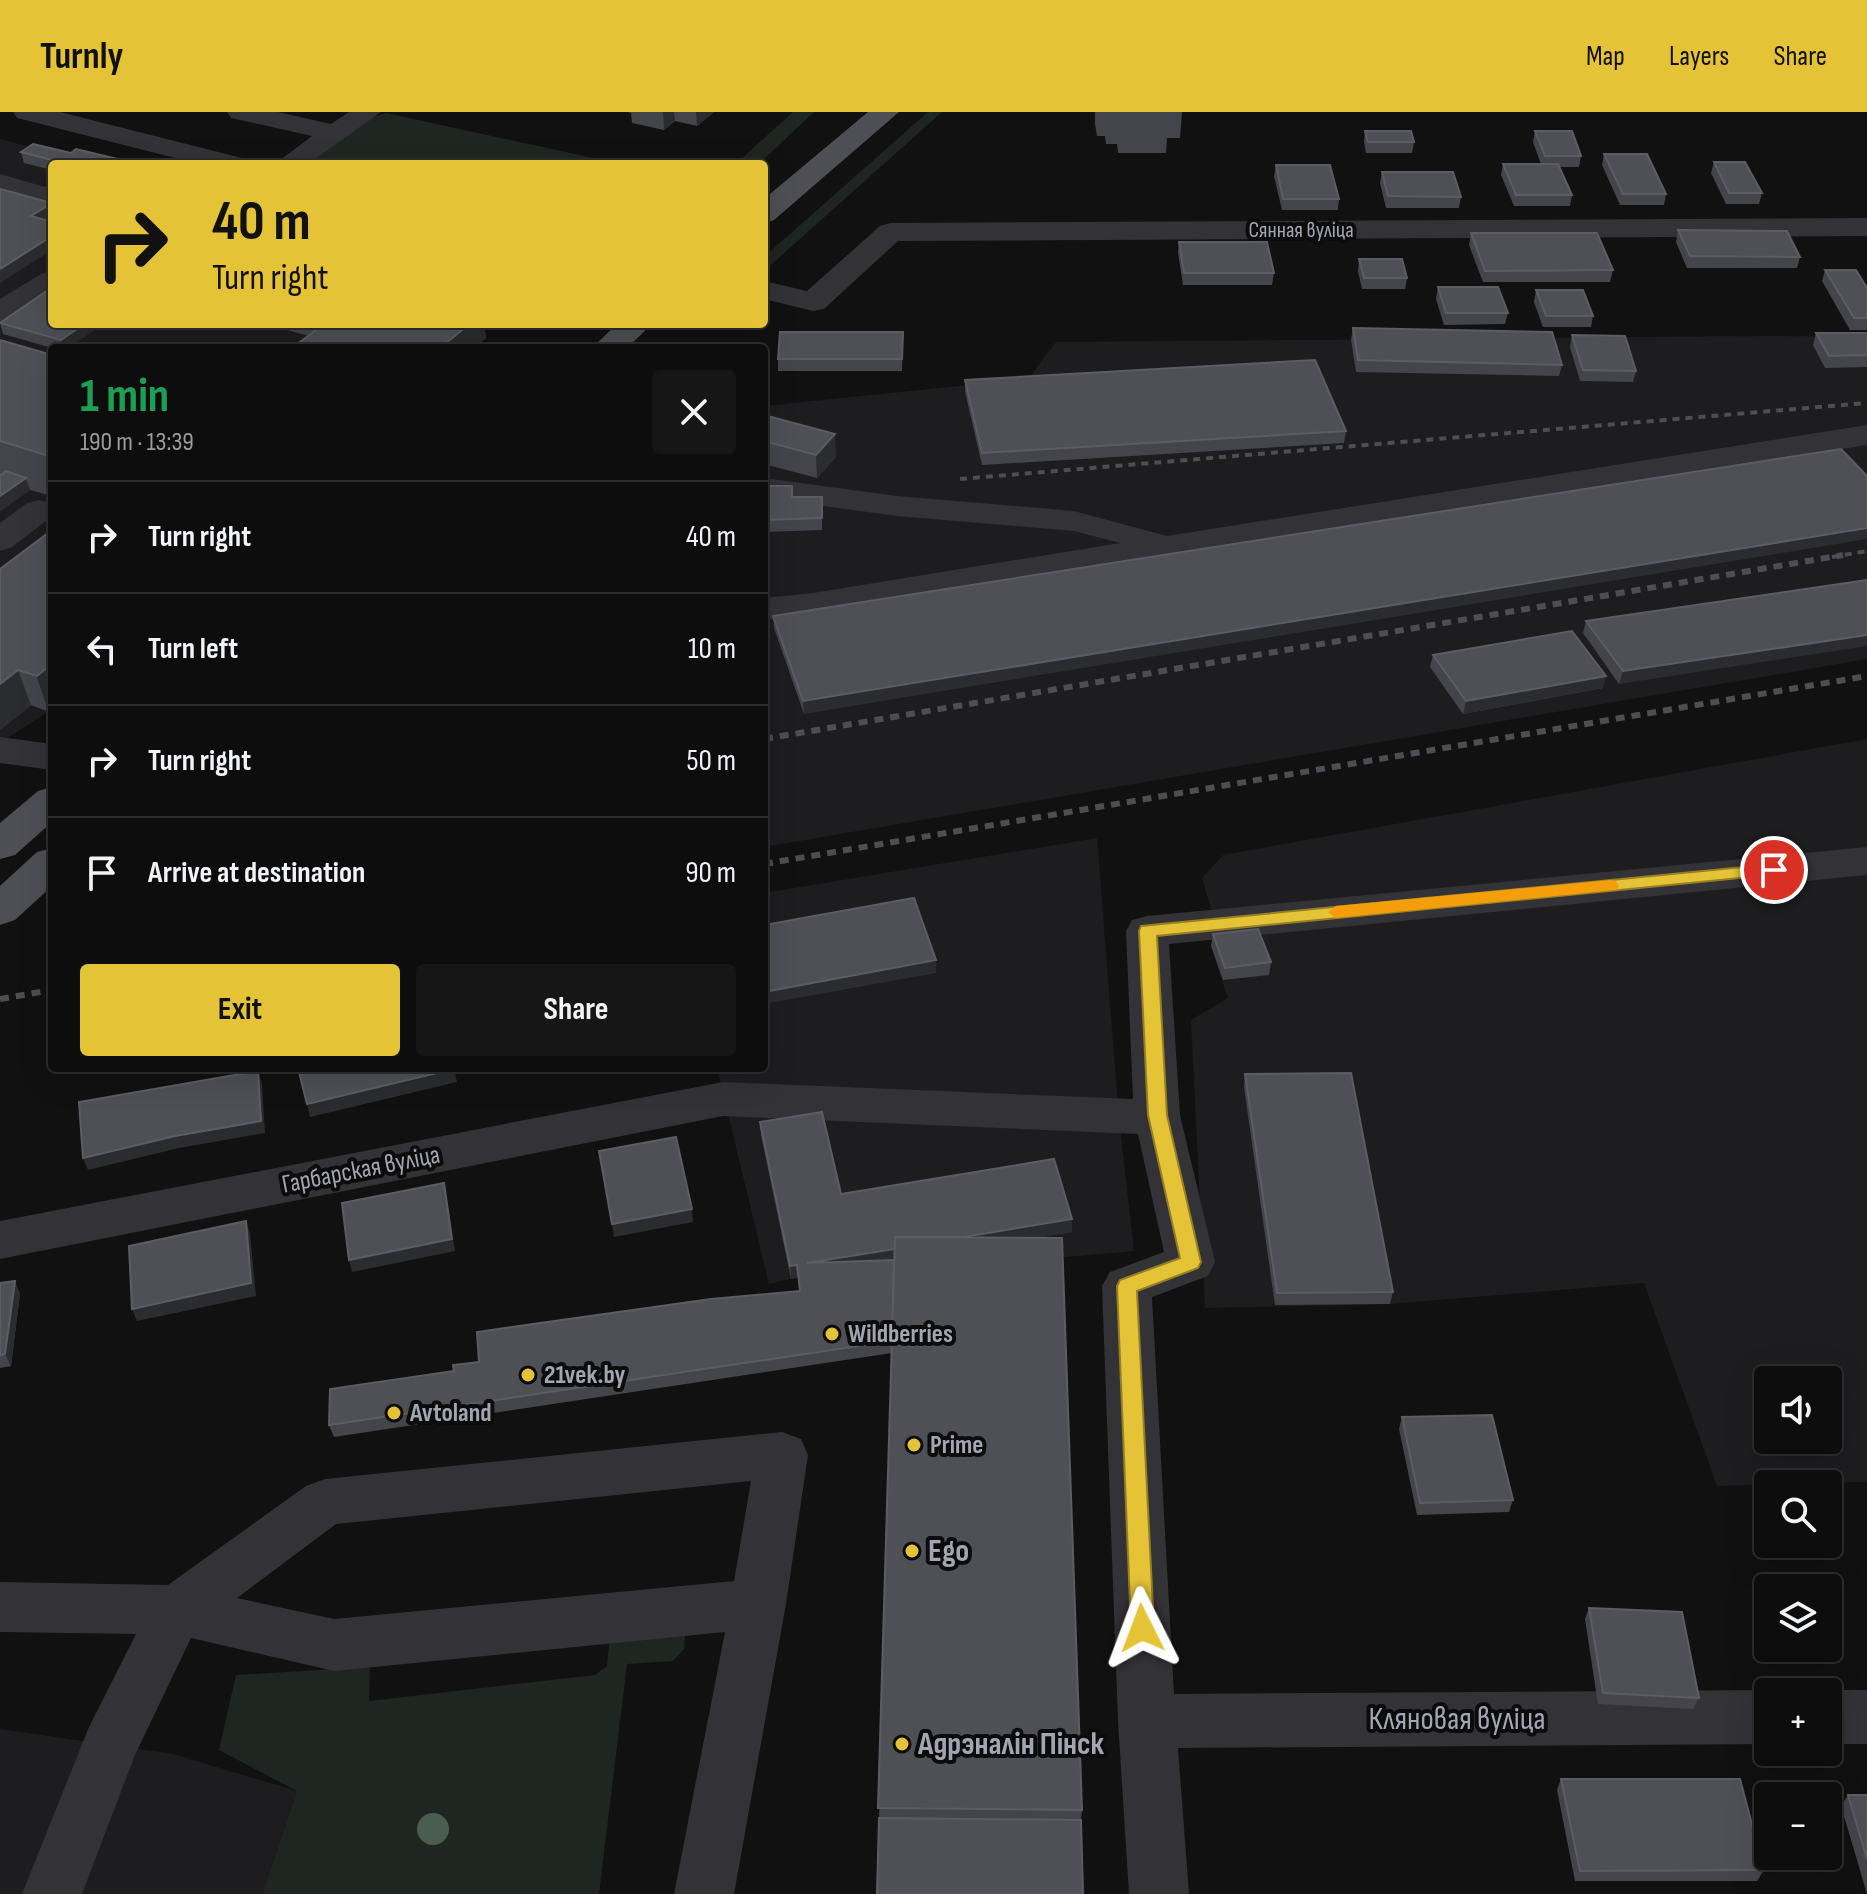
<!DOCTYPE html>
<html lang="en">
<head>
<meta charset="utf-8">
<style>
  body { margin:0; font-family:"Sofia Sans Condensed",sans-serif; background:#161617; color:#f1f3f6; height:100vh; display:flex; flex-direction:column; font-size:30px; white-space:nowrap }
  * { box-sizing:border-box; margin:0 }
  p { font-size:26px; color:#9a9c9e }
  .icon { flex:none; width:44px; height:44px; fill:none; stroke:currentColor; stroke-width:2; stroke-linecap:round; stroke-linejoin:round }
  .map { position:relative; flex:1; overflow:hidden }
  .panel { position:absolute; left:48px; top:232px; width:720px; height:728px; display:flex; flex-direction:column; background:#0d0d0e; border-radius:8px; box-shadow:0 8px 32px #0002,0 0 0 2px #2d2d2e }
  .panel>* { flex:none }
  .banner { position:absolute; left:48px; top:48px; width:720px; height:168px; border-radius:8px; box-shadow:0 8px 32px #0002,0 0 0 2px #2d2d2e; background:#e5c336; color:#111; overflow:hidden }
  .controls { position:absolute; left:1754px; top:1254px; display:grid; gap:16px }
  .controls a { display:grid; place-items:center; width:88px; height:88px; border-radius:8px; background:#0d0d0e; box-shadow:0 8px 32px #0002,0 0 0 2px #2d2d2e; font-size:40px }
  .pin { position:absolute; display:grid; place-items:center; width:68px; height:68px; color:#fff; margin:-34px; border:4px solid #fff; border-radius:50%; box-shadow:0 2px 8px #0007 }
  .me { position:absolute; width:88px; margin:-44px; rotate:357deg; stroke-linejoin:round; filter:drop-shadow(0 0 6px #0008) }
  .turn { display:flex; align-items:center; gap:28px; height:168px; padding:0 32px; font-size:36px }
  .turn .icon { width:104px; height:104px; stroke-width:2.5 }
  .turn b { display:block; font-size:56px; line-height:68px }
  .round { display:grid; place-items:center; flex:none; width:84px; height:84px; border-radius:8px; background:#161617 }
  .headline { display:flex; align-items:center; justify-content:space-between; height:136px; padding:0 32px }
  h1 { font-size:48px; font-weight:700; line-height:60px; color:#1e9e55 }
  .button { display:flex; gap:16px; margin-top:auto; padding:16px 32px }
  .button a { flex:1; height:92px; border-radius:8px; background:#e5c336; color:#111; font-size:32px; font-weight:700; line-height:92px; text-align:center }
  .button a+a { background:#161617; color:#f1f3f6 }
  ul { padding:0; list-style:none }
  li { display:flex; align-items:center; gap:24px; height:112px; padding:0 32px; border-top:2px solid #2d2d2e }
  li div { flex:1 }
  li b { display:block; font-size:30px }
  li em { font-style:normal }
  header { display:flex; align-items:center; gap:48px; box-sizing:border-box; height:112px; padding:0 40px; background:#e5c336; color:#111 }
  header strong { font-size:38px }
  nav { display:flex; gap:44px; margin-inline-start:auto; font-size:28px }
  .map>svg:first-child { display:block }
  .built { fill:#1d1d1f; fill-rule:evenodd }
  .green { fill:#1f2621 }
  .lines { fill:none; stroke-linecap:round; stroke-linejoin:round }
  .minor { fill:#323237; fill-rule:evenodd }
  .major { fill:#4e4f55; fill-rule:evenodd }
  .rail-far1 { stroke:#4d4e54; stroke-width:4; stroke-dasharray:7 6; stroke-linecap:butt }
  .rail { stroke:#4d4e54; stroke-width:6; stroke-dasharray:9 7; stroke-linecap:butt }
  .tree { fill:#4b5d4f }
  .wall { fill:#44454a }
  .shaded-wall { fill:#2b2c2f }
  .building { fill:#4e5055; stroke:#5c5d64; stroke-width:2 }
  .route { fill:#e5c336; stroke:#957f23; stroke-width:2 }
  .slow { fill:#f59e0b }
  .poi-dot { fill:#e5c336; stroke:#0c0c0d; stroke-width:3 }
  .labels { text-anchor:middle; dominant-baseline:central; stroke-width:8; stroke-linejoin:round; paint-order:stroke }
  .far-street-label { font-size:22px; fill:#a3a5b2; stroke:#0c0c0d }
  .street-label { font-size:26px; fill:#a3a5b2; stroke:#0c0c0d }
  .poi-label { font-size:26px; font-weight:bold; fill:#a3a5b2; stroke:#0c0c0d; text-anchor:start }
  .near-poi-label { font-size:32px; font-weight:bold; fill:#a3a5b2; stroke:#0c0c0d; text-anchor:start }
  .near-street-label { font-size:32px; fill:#a3a5b2; stroke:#0c0c0d }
</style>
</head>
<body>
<header>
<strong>Turnly</strong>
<nav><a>Map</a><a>Layers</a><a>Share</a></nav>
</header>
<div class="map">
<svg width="1867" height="1782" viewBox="0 0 1867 1782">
  <rect width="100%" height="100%" fill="#111112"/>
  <g class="built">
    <polygon points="0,27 79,48 52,52 52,212 435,212 474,236 52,236 52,597 0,631"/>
    <polygon points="1770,224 1867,225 1867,547 764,735 764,294 1028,267 1056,230"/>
    <path d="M1867 627V1370L1717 1374 1644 1171 1390 1192 1205 1196 1191 908 1228 886 1211 834 1215 811 1202 766 1223 743ZM1768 1268H1828V1328H1768Z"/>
    <polygon points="1097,726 1119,1006 1134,1139 896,1160 798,1165 769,1172 717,956 764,956 764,781"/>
    <polygon points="0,1617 173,1642 297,1679 262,1782 0,1782"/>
  </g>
  <g class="green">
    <polygon points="793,0 814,0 763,48 741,47"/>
    <polygon points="928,0 942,0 764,159 764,145"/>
    <polygon points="386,1 621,52 295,52 359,9"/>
    <polygon points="610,1522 685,1522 684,1537 673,1549 627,1552 599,1782 262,1782 297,1679 219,1638 236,1563 370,1555 369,1589 595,1563 607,1554"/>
  </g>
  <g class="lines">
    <g class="minor">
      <polygon points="13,0 60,0 242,46 246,52 199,52 17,6"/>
      <polygon points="227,0 278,0 331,12 349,0 381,0 308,52 275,52 312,24 231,6"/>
      <polygon points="0,62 52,77 52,95 0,80"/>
      <polygon points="1867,106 1867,124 898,129 824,197 813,199 764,187 764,169 807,179 880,114 890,111"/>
      <polygon points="52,159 52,181 11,207 0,209 0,187 41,162"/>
      <polygon points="1867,313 1867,333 813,503 764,508 764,486 813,481 1120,431 1074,419 897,404 764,386 764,366 897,384 1074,399 1167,424"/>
      <polygon points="39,388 51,391 51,405 12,435 0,439 0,411 27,391"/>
      <polygon points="0,625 52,632 52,658 0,651"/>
      <polygon points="1867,735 1867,763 1169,832 1180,1003 1215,1150 1208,1164 1152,1185 1174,1582 1768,1578 1773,1580 1768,1580 1768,1632 1178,1636 1189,1782 1129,1782 1118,1609 1102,1174 1110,1160 1164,1140 1138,1022 723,1004 0,1147 0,1109 723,970 1133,987 1126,819 1132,808 1147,804"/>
      <path d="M782 1320 801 1327 808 1343 786 1492 734 1782H674L725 1520 334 1559 191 1526 135 1643 82 1782H22L89 1615 136 1522 0 1520V1470L168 1473 306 1374 325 1367ZM751 1369 734 1469 334 1507 237 1486 336 1412Z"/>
      <polygon points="1828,1578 1867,1578 1867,1632 1828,1632 1828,1580 1823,1580"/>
    </g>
    <g class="major">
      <polygon points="868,0 899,0 774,108 764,111 764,87"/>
      <polygon points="617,212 652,212 627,236 592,236"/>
      <polygon points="52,675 52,710 15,743 0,747 0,711 38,679"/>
      <polygon points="52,736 52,774 15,808 0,813 0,774 37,740"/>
    </g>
    <g class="rail-far1">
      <polyline points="960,367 1867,291"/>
      <polyline points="1832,445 1867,439"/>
    </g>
    <g class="rail">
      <polyline points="764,627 1843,443"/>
      <polyline points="764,752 1867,564"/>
      <polyline points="0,887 52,878"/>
    </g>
  </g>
  <circle class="tree" cx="433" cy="1717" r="16"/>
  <g class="wall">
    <polygon points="628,0 714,0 697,14 675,9 664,18 632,11 631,1"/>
    <polygon points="1095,0 1182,0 1180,26 1167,26 1166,41 1118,41 1117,32 1106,32 1105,24 1097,24 1095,12"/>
    <polygon points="1365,19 1414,30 1412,41 1366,41 1364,30"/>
    <polygon points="1535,19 1581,44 1579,55 1559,55 1572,83 1570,94 1514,94 1501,63 1503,52 1541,52 1533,30"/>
    <polygon points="21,40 71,41 135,52 52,52 52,58 24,51"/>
    <polygon points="1604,42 1666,82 1664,93 1620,93 1602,53"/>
    <polygon points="1714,50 1762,81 1759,92 1726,92 1711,61"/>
    <polygon points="1276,53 1339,87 1338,98 1282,98 1274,64"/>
    <polygon points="1382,60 1461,85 1459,96 1386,96 1380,71"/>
    <polygon points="1678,118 1800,145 1797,156 1687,156 1676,130"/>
    <polygon points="1471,121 1613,158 1610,170 1483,170 1469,133"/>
    <polygon points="1179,130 1274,161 1272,173 1183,173 1178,141"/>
    <polygon points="1359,147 1407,166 1405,177 1362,177 1358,159"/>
    <polygon points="1825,158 1867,176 1867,218 1850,218 1822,169"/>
    <polygon points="1438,175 1508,201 1505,212 1444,213 1436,187"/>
    <polygon points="1536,178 1593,204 1591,215 1543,215 1534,190"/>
    <polygon points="45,180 69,236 52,236 3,222 0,211"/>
    <polygon points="266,212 484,212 486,226 474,236 292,236 309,224"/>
    <polygon points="1353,216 1562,253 1559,264 1356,260 1351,228"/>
    <polygon points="903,220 902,259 778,259 778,247"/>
    <polygon points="1816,221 1867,221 1867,255 1825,256 1813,233"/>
    <polygon points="1572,223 1636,259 1633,270 1580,269 1570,235"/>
    <polygon points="0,228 52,243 52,384 30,378 0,399"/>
    <polygon points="965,268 1346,319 1344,331 982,353 965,280"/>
    <polygon points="764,303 836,345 817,366 764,352"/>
    <polygon points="1841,337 804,602 774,516 773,504"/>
    <polygon points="764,374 792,385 822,385 822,418 764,420"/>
    <polygon points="0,457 49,600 31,593 0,618"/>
    <polygon points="1867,468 1619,572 1583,521 1586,509"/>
    <polygon points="1433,543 1603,576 1463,602 1430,555"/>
    <polygon points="1213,822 1271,850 1269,863 1223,868 1211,834"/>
    <polygon points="1245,962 1393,1180 1390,1192 1275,1193 1244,975"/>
    <polygon points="760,1010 841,1082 1072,1107 1072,1120 1034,1126 1082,1698 1081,1708 879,1706 892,1241 334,1325 329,1313 454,1259 479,1250 800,1179 798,1165 791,1167 761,1023"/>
    <polygon points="0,1171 20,1181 11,1254 0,1256"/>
    <polygon points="1402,1305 1513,1388 1509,1400 1417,1403 1399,1317"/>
    <polygon points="1589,1496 1699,1586 1693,1597 1598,1592 1585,1507"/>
    <polygon points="1561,1667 1764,1758 1757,1769 1575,1769 1557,1678"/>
    <polygon points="1848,1683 1867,1683 1867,1782 1841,1694"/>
  </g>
  <g class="shaded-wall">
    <polygon points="663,0 674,0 675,9 664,18"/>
    <polygon points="696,0 714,0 697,14"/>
    <polygon points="52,91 52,104 34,115 31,104"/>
    <polygon points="52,124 52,138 0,171 0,157"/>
    <polygon points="84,212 103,212 69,236 63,236 61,228"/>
    <polygon points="457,212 484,212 486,226 474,236 440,236"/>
    <polygon points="835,322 836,345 817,366 816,343"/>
    <polygon points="26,366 30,378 0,399 0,384"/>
    <polygon points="1867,416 1867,427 804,602 803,589"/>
    <polygon points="1867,523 1867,534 1619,572 1623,559"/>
    <polygon points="52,552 52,597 49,600 37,564"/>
    <polygon points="18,558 31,593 0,618 0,572"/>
    <polygon points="1606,564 1603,576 1463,602 1466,589"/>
    <polygon points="936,848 936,861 764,892 764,880"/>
    <polygon points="454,956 457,970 310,1005 307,992"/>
    <polygon points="258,959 262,972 265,1021 179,1036 88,1058 83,1046"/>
    <polygon points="444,1071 455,1139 352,1160 349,1148"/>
    <polygon points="692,1097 693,1110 614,1125 612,1112"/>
    <polygon points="1072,1107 1072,1120 896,1149 894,1229 807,1151"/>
    <polygon points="246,1109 250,1121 256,1184 137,1209 132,1197"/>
    <polygon points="797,1153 798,1165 791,1167 790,1154"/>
    <polygon points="15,1169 20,1181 11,1254 5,1242"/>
  </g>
  <g class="building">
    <polygon points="1365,19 1411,19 1414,30 1368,30"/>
    <polygon points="1535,19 1572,19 1581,44 1545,44"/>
    <polygon points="33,32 71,41 76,37 135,51 133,52 68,52 21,40"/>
    <polygon points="1604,42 1647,42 1666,82 1623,82"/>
    <polygon points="1714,50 1745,50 1762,81 1729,81"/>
    <polygon points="1503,52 1558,52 1572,83 1516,83"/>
    <polygon points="1276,53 1330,53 1339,87 1283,87"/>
    <polygon points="1382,60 1453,60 1461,85 1388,84"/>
    <polygon points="0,77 52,91 31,104 52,110 52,124 0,157"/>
    <polygon points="1678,118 1787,119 1800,145 1690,144"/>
    <polygon points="1471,121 1597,121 1613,158 1485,159"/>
    <polygon points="1179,130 1267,130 1274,161 1184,161"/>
    <polygon points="1359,147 1402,147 1407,166 1364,166"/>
    <polygon points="1825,158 1856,158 1867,176 1867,206 1854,206"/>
    <polygon points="1438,175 1498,175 1508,201 1446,201"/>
    <polygon points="1536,178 1583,178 1593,204 1546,204"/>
    <polygon points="45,180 52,182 52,212 84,212 61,228 0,211"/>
    <polygon points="324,212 459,212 467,214 440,236 292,236"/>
    <polygon points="1353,216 1552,220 1562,253 1358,248"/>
    <polygon points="780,220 903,220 902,247 778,247"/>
    <polygon points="1816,221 1867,221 1867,243 1829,244"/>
    <polygon points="1572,223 1625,224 1636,259 1583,258"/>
    <polygon points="0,228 52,243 52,345 0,329"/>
    <polygon points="1315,248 1346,319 982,341 965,268"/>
    <polygon points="764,303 835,322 816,343 764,329"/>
    <polygon points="1841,337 1867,364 1867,416 803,589 773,504"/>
    <polygon points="6,359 26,366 0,384 0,364"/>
    <polygon points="764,374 792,374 792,385 822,385 822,406 764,408"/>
    <polygon points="52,418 52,552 37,564 18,558 0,572 0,457"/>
    <polygon points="1867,468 1867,523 1623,559 1586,509"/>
    <polygon points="1572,519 1606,564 1466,589 1433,543"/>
    <polygon points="914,786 936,848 764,880 764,813"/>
    <polygon points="1258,817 1271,850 1225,856 1213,822"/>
    <polygon points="298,956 454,956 454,957 307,992"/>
    <polygon points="258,959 261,1009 175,1024 83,1046 79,990"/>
    <polygon points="1351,961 1393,1180 1277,1181 1245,962"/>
    <polygon points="822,1000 841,1082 1054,1047 1072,1107 964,1125 895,1125 895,1137 807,1151 894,1148 892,1229 329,1313 330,1277 454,1259 453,1253 479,1250 477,1220 711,1187 800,1179 797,1153 790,1154 760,1010"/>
    <polygon points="676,1025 692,1097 612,1112 599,1039"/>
    <polygon points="444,1071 452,1127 349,1148 342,1091"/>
    <polygon points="246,1109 251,1171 132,1197 129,1134"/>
    <polygon points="895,1125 1062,1126 1082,1698 878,1696"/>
    <polygon points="15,1169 5,1242 0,1243 0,1171"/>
    <polygon points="1492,1303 1513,1388 1420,1391 1402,1305"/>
    <polygon points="1589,1496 1682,1500 1699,1586 1603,1581"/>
    <polygon points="1561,1667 1740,1667 1764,1758 1580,1759"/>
    <polygon points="1848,1683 1867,1683 1867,1747"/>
    <polygon points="879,1706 1081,1708 1083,1782 877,1782"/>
  </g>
  <polygon class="route" points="1774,752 1782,758 1780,762 1157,824 1167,1003 1201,1150 1198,1156 1137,1179 1154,1516 1151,1523 1142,1526 1134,1523 1131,1516 1117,1174 1120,1168 1180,1146 1148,1003 1139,819 1141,814"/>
  <polygon class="slow" points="1610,768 1616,769 1619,774 1616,778 1336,806 1328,800 1336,794"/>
  <g class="poi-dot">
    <circle cx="832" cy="1222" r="8"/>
    <circle cx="528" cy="1263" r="8"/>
    <circle cx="394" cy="1301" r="8"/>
    <circle cx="914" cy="1333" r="8"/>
    <circle cx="912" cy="1439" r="8"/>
    <circle cx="902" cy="1632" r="8"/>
  </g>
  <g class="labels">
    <g class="far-street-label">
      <text x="1301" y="118">Сянная вуліца</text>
    </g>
    <g class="street-label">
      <text transform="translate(361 1058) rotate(-11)">Гарбарская вуліца</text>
    </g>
    <g class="poi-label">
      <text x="848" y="1222">Wildberries</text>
      <text x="544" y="1263">21vek.by</text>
      <text x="410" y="1301">Avtoland</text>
      <text x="930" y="1333">Prime</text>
    </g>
    <g class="near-poi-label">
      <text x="928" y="1439">Ego</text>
      <text x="918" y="1632">Адрэналін Пінск</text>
    </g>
    <g class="near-street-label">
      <text x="1457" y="1607">Кляновая вуліца</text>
    </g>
  </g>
</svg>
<div class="controls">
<a><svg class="icon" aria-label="sound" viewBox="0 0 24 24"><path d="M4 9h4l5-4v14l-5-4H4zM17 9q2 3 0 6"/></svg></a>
<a><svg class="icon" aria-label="search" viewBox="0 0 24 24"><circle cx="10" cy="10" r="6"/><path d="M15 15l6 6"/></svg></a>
<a><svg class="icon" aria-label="layers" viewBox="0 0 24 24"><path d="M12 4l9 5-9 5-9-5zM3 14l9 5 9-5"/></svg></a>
<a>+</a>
<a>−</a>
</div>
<div class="pin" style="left:1774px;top:758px;background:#d93025"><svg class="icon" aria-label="arrive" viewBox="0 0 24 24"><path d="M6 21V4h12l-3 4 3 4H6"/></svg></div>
<svg class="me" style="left:1142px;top:1516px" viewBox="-20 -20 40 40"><path d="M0-17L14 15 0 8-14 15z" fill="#e5c336" stroke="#fff" stroke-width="4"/></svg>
<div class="banner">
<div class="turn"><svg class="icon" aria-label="right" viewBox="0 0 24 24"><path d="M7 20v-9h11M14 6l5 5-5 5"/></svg><div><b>40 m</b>Turn right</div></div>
</div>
<section class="panel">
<div class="headline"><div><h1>1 min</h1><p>190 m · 13:39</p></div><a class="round"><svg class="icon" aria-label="close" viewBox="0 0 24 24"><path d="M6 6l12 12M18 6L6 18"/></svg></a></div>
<ul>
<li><svg class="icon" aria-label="right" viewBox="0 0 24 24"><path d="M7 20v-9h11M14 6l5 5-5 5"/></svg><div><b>Turn right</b></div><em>40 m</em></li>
<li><svg class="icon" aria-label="left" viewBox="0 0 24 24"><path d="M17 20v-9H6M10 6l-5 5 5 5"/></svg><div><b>Turn left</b></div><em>10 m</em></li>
<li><svg class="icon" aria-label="right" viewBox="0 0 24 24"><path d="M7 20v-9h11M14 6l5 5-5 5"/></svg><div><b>Turn right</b></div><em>50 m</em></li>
<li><svg class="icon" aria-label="arrive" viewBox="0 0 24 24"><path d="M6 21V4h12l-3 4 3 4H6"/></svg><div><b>Arrive at destination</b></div><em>90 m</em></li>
</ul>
<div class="button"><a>Exit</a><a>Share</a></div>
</section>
</div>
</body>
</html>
